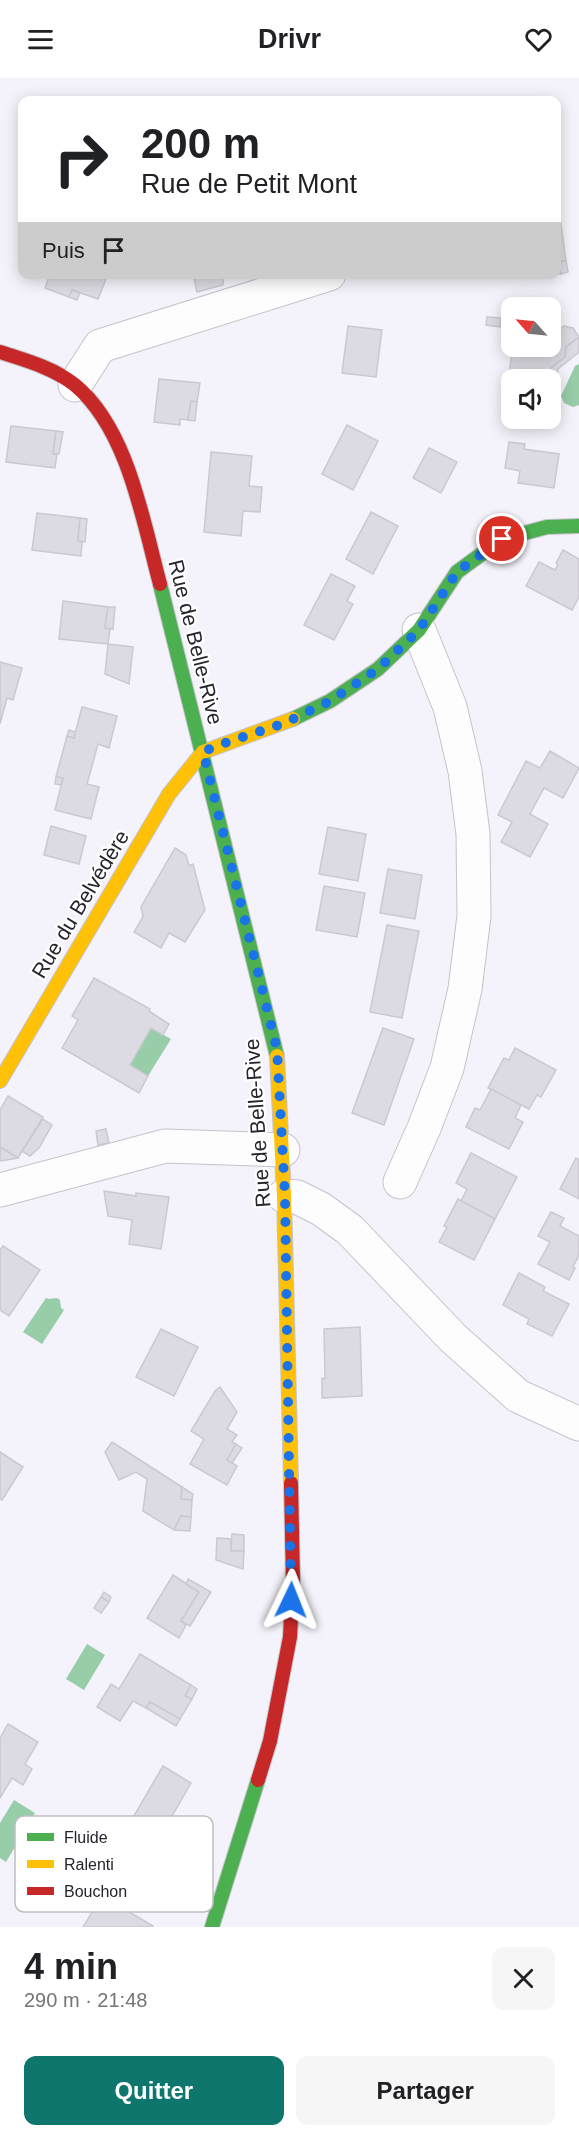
<!DOCTYPE html>
<html lang="fr">
<head>
<meta charset="utf-8">
<style>
  body { margin:0; font-family:Arial,sans-serif; background:#f6f6f6; color:#202124; height:100vh; display:flex; flex-direction:column; font-size:22px; white-space:nowrap }
  * { box-sizing:border-box; margin:0 }
  p { font-size:20px; color:#757577 }
  .icon { flex:none; width:33px; height:33px; fill:none; stroke:currentColor; stroke-width:2; stroke-linecap:round; stroke-linejoin:round }
  .map { position:relative; height:1849px; overflow:hidden }
  .side { display:flex; flex-direction:column; background:#fff; flex:1 }
  .side>* { flex:none }
  .hud { position:absolute; left:18px; top:18px; width:543px; height:183px; border-radius:12px; box-shadow:0 3px 15px #0003; background:#fff; color:#202124; overflow:hidden }
  .needle { width:39px; rotate:297deg }
  .buttons { position:absolute; left:501px; top:219px; display:grid; gap:12px }
  .buttons a { display:grid; place-items:center; width:60px; height:60px; border-radius:12px; background:#fff; box-shadow:0 3px 15px #0003; font-size:30px }
  .pin { position:absolute; display:grid; place-items:center; width:51px; height:51px; color:#fff; margin:-26px; border:3px solid #fff; border-radius:50%; box-shadow:0 2px 6px #0007 }
  .me { position:absolute; width:66px; margin:-33px; rotate:2deg; stroke-linejoin:round; filter:drop-shadow(0 0 4px #0008) }
  .turn { display:flex; align-items:center; gap:21px; height:126px; padding:0 24px; font-size:27px }
  .turn .icon { width:78px; height:78px; stroke-width:2.5 }
  .turn b { display:block; font-size:42px; line-height:51px }
  .then { display:flex; align-items:center; height:57px; padding:0 24px; background:#0003; gap:12px; font-size:22px }
  .round { display:grid; place-items:center; flex:none; width:63px; height:63px; border-radius:12px; background:#f6f6f6 }
  .overview { display:flex; align-items:center; justify-content:space-between; height:102px; padding:0 24px }
  h1 { font-size:36px; font-weight:700; line-height:45px }
  .primary-button { display:flex; gap:12px; margin-top:auto; padding:12px 24px }
  .primary-button a { flex:1; height:69px; border-radius:12px; background:#0f766e; color:#fff; font-size:24px; font-weight:700; line-height:69px; text-align:center }
  .primary-button a+a { background:#f6f6f6; color:#202124 }
  header { display:flex; justify-content:space-between; align-items:center; height:78px; padding:0 24px; background:#fff; font-size:27px; font-weight:700 }
  .map>svg:first-child { display:block }
  .water { fill:#98cda9 }
  .building { fill:#dcdae2; stroke:#cbc8d1; stroke-width:1.5 }
  .lines { fill:none; stroke-linecap:round; stroke-linejoin:round }
  .street-casing { stroke:#c5c3cb; stroke-width:35 }
  .fast-casing { stroke:#c5c3cb; stroke-width:16 }
  .slow-casing { stroke:#c5c3cb; stroke-width:16 }
  .jam-casing { stroke:#c5c3cb; stroke-width:16 }
  .street { stroke:#fdfdfe; stroke-width:33 }
  .fast { stroke:#4caf50; stroke-width:14 }
  .slow { stroke:#ffc107; stroke-width:14 }
  .jam { stroke:#c62828; stroke-width:14 }
  .route { stroke:#1a73e8; stroke-width:10; stroke-dasharray:0 18 }
  .labels { text-anchor:middle; dominant-baseline:central; stroke-width:4.5; stroke-linejoin:round; paint-order:stroke }
  .street-label { font-size:21px; fill:#25232c; stroke:#fff }
  .key { fill:#fff; stroke:#bebdc0; stroke-width:1.5 }
  .key-label { font-size:16px; fill:#25232c }
</style>
</head>
<body>
<header><svg class="icon" aria-label="menu" viewBox="0 0 24 24"><path d="M4 6h16M4 12h16M4 18h16"/></svg>Drivr<svg class="icon" aria-label="heart" viewBox="0 0 24 24"><path d="M12 20l-8-8c-3-5 5-10 8-4 3-6 11-1 8 4z"/></svg></header>
<div class="map">
<svg width="579" height="1849" viewBox="0 0 579 1849">
  <rect width="100%" height="100%" fill="#f4f2fa"/>
  <g class="water">
    <polygon points="579,286 579,327 573,329 564,325 561,318 575,288"/>
    <polygon points="151,950 171,961 148,998 130,987"/>
    <polygon points="46,1220 49,1221 57,1220 60,1222 61,1230 64,1232 42,1266 23,1254"/>
    <polygon points="87,1566 105,1577 84,1612 66,1601"/>
    <polygon points="14,1722 35,1735 6,1784 0,1780 0,1745"/>
  </g>
  <g class="building">
    <polygon points="560,139 566,183 558,184 561,196 556,196 556,140"/>
    <polygon points="566,183 568,194 561,196 558,184"/>
    <polygon points="50,196 108,196 98,221 72,212 69,219 45,210"/>
    <polygon points="193,196 224,196 223,207 197,214"/>
    <polygon points="72,212 80,215 77,222 69,219"/>
    <polygon points="524,226 550,230 523,230"/>
    <polygon points="550,230 556,230 553,243 559,252 564,248 573,250 579,259 566,269 565,279 551,290 550,302 512,302 512,310 507,310 513,268 550,268"/>
    <polygon points="487,239 501,240 500,249 486,247"/>
    <polygon points="348,248 382,252 376,299 342,295"/>
    <polygon points="579,259 579,274 558,291 555,316 550,315 551,290 565,279 566,269"/>
    <polygon points="159,301 200,305 197,324 191,323 188,342 180,341 180,347 154,344"/>
    <polygon points="191,323 197,324 195,343 188,342"/>
    <polygon points="347,347 378,363 353,412 322,396"/>
    <polygon points="11,348 56,353 53,376 57,376 55,390 6,384"/>
    <polygon points="56,353 63,354 59,376 53,376"/>
    <polygon points="509,364 525,366 524,371 559,376 554,410 518,405 520,393 505,390"/>
    <polygon points="429,370 457,384 441,415 413,400"/>
    <polygon points="211,374 252,378 249,408 262,409 260,434 243,433 241,458 204,454"/>
    <polygon points="371,434 398,448 373,496 346,481"/>
    <polygon points="37,435 80,440 78,463 82,464 81,478 32,472"/>
    <polygon points="80,440 87,441 85,464 78,463"/>
    <polygon points="563,472 579,481 579,519 572,532 526,508 539,484 555,492 558,487 556,485"/>
    <polygon points="331,496 355,508 347,523 353,526 334,562 304,547"/>
    <polygon points="63,523 108,529 105,550 110,551 108,566 59,561"/>
    <polygon points="108,529 115,529 113,551 105,550"/>
    <polygon points="108,566 133,569 129,606 105,596"/>
    <polygon points="0,584 22,590 13,622 7,620 0,646"/>
    <polygon points="82,629 117,638 109,670 98,666 87,706 99,709 91,741 55,732 63,700 56,699 67,658 74,660"/>
    <polygon points="69,652 75,654 74,660 67,658"/>
    <polygon points="550,673 579,690 563,720 544,710 530,736 548,746 530,779 501,764 512,744 498,737 526,683 540,690"/>
    <polygon points="56,699 63,700 61,707 55,706"/>
    <polygon points="51,748 86,758 79,786 44,777"/>
    <polygon points="328,749 366,756 358,803 319,796"/>
    <polygon points="175,770 186,777 189,788 193,786 205,832 185,864 169,855 161,870 134,854 143,839 141,829"/>
    <polygon points="388,791 422,797 415,841 380,835"/>
    <polygon points="324,808 365,815 357,859 316,852"/>
    <polygon points="387,847 419,853 402,940 370,934"/>
    <polygon points="94,900 150,931 149,933 169,946 163,957 151,950 130,987 148,998 139,1015 62,970 78,942 72,938"/>
    <polygon points="383,950 414,961 384,1047 352,1035"/>
    <polygon points="515,970 556,992 541,1019 537,1017 529,1031 488,1010 504,980 509,982"/>
    <polygon points="491,1011 521,1027 515,1040 523,1044 509,1071 466,1049 475,1030 480,1032"/>
    <polygon points="8,1018 43,1039 18,1080 0,1069 0,1032"/>
    <polygon points="43,1041 52,1047 39,1070 30,1078 22,1073"/>
    <polygon points="106,1051 109,1065 98,1067 96,1053"/>
    <polygon points="0,1069 18,1080 0,1083"/>
    <polygon points="471,1075 517,1099 495,1141 461,1123 467,1111 456,1105"/>
    <polygon points="576,1080 579,1082 579,1121 560,1111"/>
    <polygon points="104,1113 136,1118 136,1115 169,1119 161,1171 129,1166 132,1142 108,1138"/>
    <polygon points="458,1121 495,1141 474,1182 439,1164 447,1149 444,1148"/>
    <polygon points="551,1134 564,1140 560,1148 579,1158 579,1177 573,1189 575,1190 569,1202 538,1186 550,1164 538,1158"/>
    <polygon points="3,1168 40,1192 9,1238 0,1232 0,1172"/>
    <polygon points="519,1195 545,1209 543,1213 569,1226 552,1258 527,1246 529,1241 503,1227"/>
    <polygon points="360,1249 362,1318 322,1320 322,1300 325,1301 324,1251"/>
    <polygon points="161,1251 198,1269 174,1318 136,1299"/>
    <polygon points="220,1309 237,1334 227,1351 237,1357 232,1364 236,1366 227,1382 237,1388 227,1407 190,1386 204,1361 191,1353 215,1313"/>
    <polygon points="112,1364 182,1409 181,1421 192,1422 191,1439 181,1438 174,1452 143,1433 147,1401 136,1394 119,1402 105,1374"/>
    <polygon points="236,1366 242,1370 232,1385 227,1382"/>
    <polygon points="0,1374 23,1389 2,1422 0,1421"/>
    <polygon points="182,1409 193,1416 192,1422 181,1421"/>
    <polygon points="181,1438 191,1439 190,1453 174,1452"/>
    <polygon points="232,1456 244,1457 244,1473 231,1473"/>
    <polygon points="217,1460 231,1461 231,1473 244,1473 243,1491 216,1482"/>
    <polygon points="173,1497 199,1514 181,1543 186,1547 179,1560 147,1540"/>
    <polygon points="188,1501 211,1514 190,1548 181,1543 199,1514 186,1506"/>
    <polygon points="104,1514 111,1519 109,1524 101,1519"/>
    <polygon points="101,1519 109,1524 101,1535 94,1530"/>
    <polygon points="140,1576 191,1607 185,1618 192,1621 180,1641 150,1624 146,1630 133,1623 120,1643 97,1629 111,1606 119,1611"/>
    <polygon points="191,1607 197,1611 192,1621 185,1618"/>
    <polygon points="150,1624 180,1641 176,1648 146,1630"/>
    <polygon points="8,1646 38,1664 25,1686 32,1691 23,1707 12,1700 0,1720 0,1660"/>
    <polygon points="163,1688 191,1705 160,1759 131,1743"/>
    <polygon points="102,1818 153,1848 152,1849 83,1849"/>
  </g>
  <g class="lines">
    <defs>
      <g id="street">
        <polyline points="75,307 100,268 329,196"/>
        <polyline points="400,1104 424,1050 447,990 465,911 474,838 473,756 465,693 450,629 419,552"/>
        <polyline points="0,1112 165,1068 283,1072"/>
        <polyline points="284,1118 297,1119 321,1131 350,1152 453,1260 518,1318 579,1346"/>
      </g>
      <g id="fast">
        <polyline points="160,506 277,978"/>
        <polyline points="293,641 330,623 378,591 419,552 457,494 502,461 547,449 579,448"/>
        <polyline points="212,1849 258,1702"/>
      </g>
      <g id="slow">
        <polyline points="277,978 284,1118 291,1405"/>
        <polyline points="0,1003 169,716 203,674 293,641"/>
      </g>
      <g id="jam">
        <path d="M0 274C25 282 54 290 75 307 128 351 143 443 160 506"/>
        <polyline points="258,1702 270,1663 290,1559 293,1503 291,1405"/>
      </g>
    </defs>
    <use href="#street" class="street-casing"/>
    <use href="#fast" class="fast-casing"/>
    <use href="#slow" class="slow-casing"/>
    <use href="#jam" class="jam-casing"/>
    <use href="#street" class="street"/>
    <use href="#fast" class="fast"/>
    <use href="#slow" class="slow"/>
    <use href="#jam" class="jam"/>
  </g>
  <g class="lines">
    <polyline class="route" points="291,1522 285,1118 277,971 203,674 216,668 285,645 330,623 378,591 419,552 457,494 502,461"/>
  </g>
  <g class="labels">
    <g class="street-label">
      <text transform="translate(196 564) rotate(76)">Rue de Belle-Rive</text>
      <text transform="translate(80 826) rotate(-59)">Rue du Belvédère</text>
      <text transform="translate(257 1045) rotate(-94)">Rue de Belle-Rive</text>
    </g>
  </g>
  <rect x="15" y="1738" width="198" height="96" rx="9" class="key"/>
  <rect x="27" y="1755" width="27" height="8" fill="#4caf50"/>
  <rect x="27" y="1782" width="27" height="8" fill="#ffc107"/>
  <rect x="27" y="1809" width="27" height="8" fill="#c62828"/>
  <g class="key-label">
    <text x="64" y="1765">Fluide</text>
    <text x="64" y="1792">Ralenti</text>
    <text x="64" y="1819">Bouchon</text>
  </g>
</svg>
<div class="buttons">
<a><svg class="needle" viewBox="-14 -14 28 28"><path d="M0-13l5 13h-10z" fill="#e53935"/><path d="M0 13l5-13h-10z" fill="#757577"/></svg></a>
<a><svg class="icon" aria-label="sound" viewBox="0 0 24 24"><path d="M4 9h4l5-4v14l-5-4H4zM17 9q2 3 0 6"/></svg></a>
</div>
<div class="pin" style="left:502px;top:461px;background:#d93025"><svg class="icon" aria-label="arrive" viewBox="0 0 24 24"><path d="M6 21V4h12l-3 4 3 4H6"/></svg></div>
<svg class="me" style="left:291px;top:1522px" viewBox="-20 -20 40 40"><path d="M0-17L14 15 0 8-14 15z" fill="#1a73e8" stroke="#fff" stroke-width="4"/></svg>
<div class="hud">
<div class="turn"><svg class="icon" aria-label="right" viewBox="0 0 24 24"><path d="M7 20v-9h11M14 6l5 5-5 5"/></svg><div><b>200 m</b>Rue de Petit Mont</div></div>
<div class="then">Puis<svg class="icon" aria-label="arrive" viewBox="0 0 24 24"><path d="M6 21V4h12l-3 4 3 4H6"/></svg></div>
</div>
</div>
<section class="side">
<div class="overview"><div><h1>4 min</h1><p>290 m · 21:48</p></div><a class="round"><svg class="icon" aria-label="close" viewBox="0 0 24 24"><path d="M6 6l12 12M18 6L6 18"/></svg></a></div>
<div class="primary-button"><a>Quitter</a><a>Partager</a></div>
</section>
</body>
</html>
